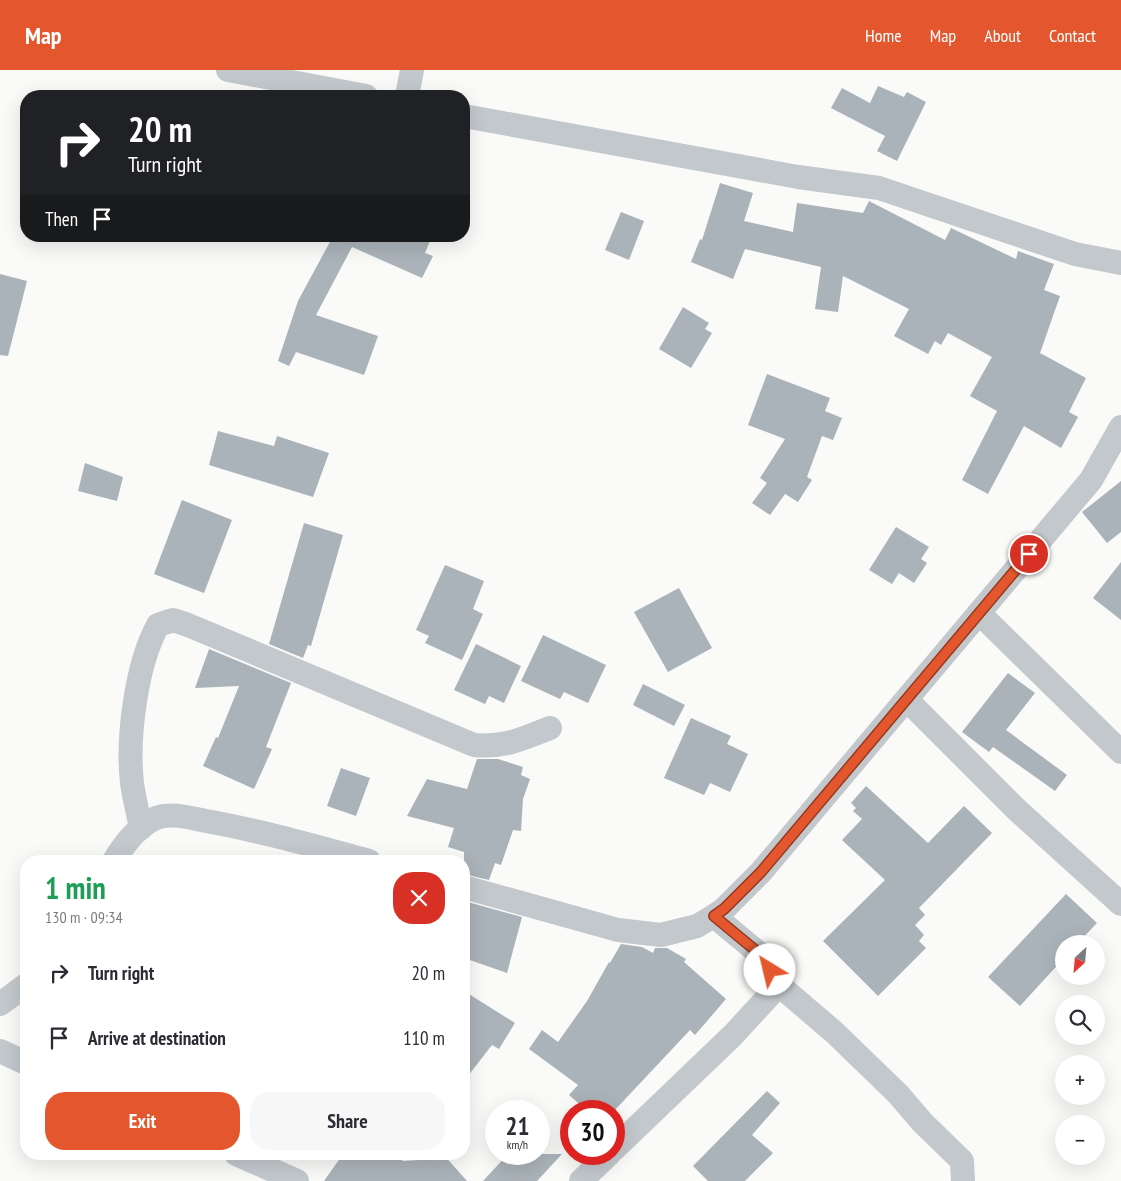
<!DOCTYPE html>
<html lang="en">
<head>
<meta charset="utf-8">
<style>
  body { margin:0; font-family:"PT Sans Narrow",sans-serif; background:#f7f7f7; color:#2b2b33; height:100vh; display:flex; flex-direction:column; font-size:19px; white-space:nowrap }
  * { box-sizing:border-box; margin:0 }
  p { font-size:16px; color:#7c7c81 }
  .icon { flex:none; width:28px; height:28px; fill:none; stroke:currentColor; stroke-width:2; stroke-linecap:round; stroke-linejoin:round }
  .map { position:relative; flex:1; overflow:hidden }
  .details { position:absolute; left:20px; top:785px; width:450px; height:305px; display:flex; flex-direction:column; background:#fff; border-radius:20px; box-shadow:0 5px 20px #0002 }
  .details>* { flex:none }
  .top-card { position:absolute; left:20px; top:20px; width:450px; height:152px; border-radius:20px; box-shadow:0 5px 20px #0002; background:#202124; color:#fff; overflow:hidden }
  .needle { width:32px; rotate:206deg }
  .tools { position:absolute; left:1055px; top:865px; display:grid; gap:10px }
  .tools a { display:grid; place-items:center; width:50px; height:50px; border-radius:50%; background:#fff; box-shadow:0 5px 20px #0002; font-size:25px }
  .speed { position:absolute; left:485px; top:1030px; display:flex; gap:10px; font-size:25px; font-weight:700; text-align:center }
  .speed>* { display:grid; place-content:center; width:65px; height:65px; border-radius:50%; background:#fff; box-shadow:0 5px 20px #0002; line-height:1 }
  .speed small { font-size:12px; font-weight:400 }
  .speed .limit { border:8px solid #d22; background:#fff; color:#111 }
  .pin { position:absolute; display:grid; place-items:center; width:42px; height:42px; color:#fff; margin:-21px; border:2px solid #fff; border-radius:50%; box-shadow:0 1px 5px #0007 }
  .me { position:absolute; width:55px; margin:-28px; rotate:324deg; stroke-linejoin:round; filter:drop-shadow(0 0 4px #0008) }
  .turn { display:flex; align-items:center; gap:18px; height:105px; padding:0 25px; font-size:22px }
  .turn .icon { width:65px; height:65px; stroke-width:2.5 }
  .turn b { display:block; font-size:35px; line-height:42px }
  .then { display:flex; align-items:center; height:48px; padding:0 25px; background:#0003; gap:10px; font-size:19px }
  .round { display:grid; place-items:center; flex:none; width:52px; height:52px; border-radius:20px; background:#f7f7f7 }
  .headline { display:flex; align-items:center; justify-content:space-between; height:85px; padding:0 25px }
  h1 { font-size:30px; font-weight:700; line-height:38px; color:#1e9e55 }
  .button { display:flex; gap:10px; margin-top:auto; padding:10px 25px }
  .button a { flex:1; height:58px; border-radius:20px; background:#e4572e; color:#fff; font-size:20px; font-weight:700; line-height:58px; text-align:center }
  .button a+a { background:#f7f7f7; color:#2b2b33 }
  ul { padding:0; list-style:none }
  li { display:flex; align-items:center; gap:15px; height:65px; padding:0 25px }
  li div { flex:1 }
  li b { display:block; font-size:19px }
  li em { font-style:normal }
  header { display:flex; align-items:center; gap:30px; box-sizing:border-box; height:70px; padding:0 25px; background:#e4572e; color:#fff }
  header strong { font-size:24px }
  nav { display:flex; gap:28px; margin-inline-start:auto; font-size:18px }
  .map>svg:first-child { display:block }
  .building { fill:#aab3b9 }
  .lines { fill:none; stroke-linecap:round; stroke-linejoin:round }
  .minor { stroke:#c3c8cc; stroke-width:24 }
  .route-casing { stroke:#94391e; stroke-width:12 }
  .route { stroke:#e4572e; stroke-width:9 }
</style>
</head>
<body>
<header>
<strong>Map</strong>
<nav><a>Home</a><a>Map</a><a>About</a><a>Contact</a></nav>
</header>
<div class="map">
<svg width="1121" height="1111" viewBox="0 0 1121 1111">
  <rect width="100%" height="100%" fill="#fafaf8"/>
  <g class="building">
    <polygon points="878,16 904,27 907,22 926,32 897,91 877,81 885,66 831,38 842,18 870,33"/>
    <polygon points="720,113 753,123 744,151 793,162 797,133 863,143 869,131 945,170 951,158 1016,189 1018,181 1054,194 1044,220 1060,226 1040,283 1086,308 1069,342 1078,347 1061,378 1024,356 988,424 962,410 997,341 970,326 992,287 948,263 941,275 935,271 928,284 894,266 909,239 843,206 838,242 815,239 821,197 745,179 733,209 691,192 700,169 702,170"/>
    <polygon points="621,142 644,151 629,190 605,180"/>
    <polygon points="328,166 432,166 425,183 433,186 422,208 352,177 316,245 378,266 364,305 296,282 289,296 278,291 298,231 332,168"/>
    <polygon points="0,204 27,211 8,286 0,285"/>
    <polygon points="683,237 709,253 705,259 712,263 691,298 659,279"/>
    <polygon points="767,304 830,328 825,341 842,348 833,370 822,366 807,407 812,410 798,432 785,424 770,445 752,433 767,413 760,408 785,369 748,355"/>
    <polygon points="218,361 274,376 277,366 329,383 313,427 209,395"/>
    <polygon points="85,393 123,407 117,431 78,421"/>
    <polygon points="1121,411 1121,462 1107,473 1082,442"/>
    <polygon points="182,430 232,450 204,523 154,504"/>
    <polygon points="304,453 343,465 311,576 308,575 303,588 269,574"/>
    <polygon points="896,457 929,477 921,489 927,493 914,513 899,503 892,514 869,500"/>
    <polygon points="1121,492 1121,550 1093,528"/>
    <polygon points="445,495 484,511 473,539 483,544 462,590 425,573 429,566 416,560"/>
    <polygon points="679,518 712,578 668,602 634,542"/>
    <polygon points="543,565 606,595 588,633 564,622 560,629 521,611"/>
    <polygon points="476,574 521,596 504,633 489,626 485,634 454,620"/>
    <polygon points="209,579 291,613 266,677 272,679 254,719 203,696 216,667 218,668 239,616 195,618"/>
    <polygon points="1008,603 1035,623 1006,660 1067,705 1055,721 993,677 989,682 962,662"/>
    <polygon points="643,614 685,635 674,656 633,635"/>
    <polygon points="691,648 731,666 727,674 748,684 730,722 710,713 704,725 664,708"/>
    <polygon points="477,689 498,689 523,697 521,705 530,709 523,729 521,761 513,760 501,795 495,793 489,810 464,804 464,782 448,777 454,758 407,746 427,709 467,719"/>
    <polygon points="341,698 370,708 356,746 327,736"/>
    <polygon points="866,716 928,773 964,736 992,763 919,838 925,845 915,855 924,865 919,871 926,878 878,926 823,871 885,810 842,770 862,749 853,741 856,738 851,733"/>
    <polygon points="1066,824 1097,853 1077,874 1064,874 1064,888 1020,936 988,907"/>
    <polygon points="464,831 522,847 507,903 464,888"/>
    <polygon points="621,874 642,877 653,883 655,878 667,878 686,889 684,892 726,929 695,965 690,960 614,1041 587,1041 569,1025 578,1015 529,979 542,960 558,972 587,931 609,892 610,893"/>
    <polygon points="464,921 515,953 499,979 492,975 464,1011"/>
    <polygon points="767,1021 780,1033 752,1065 773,1083 745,1111 708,1111 693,1096"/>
    <polygon points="343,1084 396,1084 403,1091 433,1089 438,1084 443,1084 467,1111 324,1111"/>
    <polygon points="508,1084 562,1084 537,1111 483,1111"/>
  </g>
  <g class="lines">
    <g class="minor">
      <polyline points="228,0 366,26"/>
      <polyline points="407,26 412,0"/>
      <polyline points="464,46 798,107 879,118 1075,184 1121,193"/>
      <polyline points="979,543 1121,682"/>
      <polyline points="907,630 1017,740 1121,834"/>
      <path d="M141 758C138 743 134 728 132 713 127 668 136 595 158 555L173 550 188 555 474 675C504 678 522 669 550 658"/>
      <path d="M114 791C123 775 138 756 156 748 171 742 190 748 206 751 262 761 314 776 369 791"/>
      <polyline points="464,817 618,860 661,865 697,856 714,846 724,839 761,802 1091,410 1121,357"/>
      <polyline points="779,915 835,963 898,1024 922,1052 962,1091 963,1111"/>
      <polyline points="0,934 26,915"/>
      <polyline points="0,981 26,993"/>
      <polyline points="614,1079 733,965 779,915 761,885 714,846"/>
      <polyline points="236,1084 297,1111"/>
      <polyline points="581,1111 609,1084"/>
    </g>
  </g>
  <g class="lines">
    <defs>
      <polyline id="route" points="770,900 761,885 714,846 724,839 761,802 1029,484"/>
    </defs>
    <use href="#route" class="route-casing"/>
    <use href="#route" class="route"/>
  </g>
</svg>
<div class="tools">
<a><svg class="needle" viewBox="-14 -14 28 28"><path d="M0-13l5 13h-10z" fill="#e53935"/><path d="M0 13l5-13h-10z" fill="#7c7c81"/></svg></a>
<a><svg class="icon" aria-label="search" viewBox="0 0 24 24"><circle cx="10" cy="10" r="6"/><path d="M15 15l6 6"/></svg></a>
<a>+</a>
<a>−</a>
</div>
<div class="speed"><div>21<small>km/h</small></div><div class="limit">30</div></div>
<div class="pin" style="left:1029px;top:484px;background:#d93025"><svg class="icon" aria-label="arrive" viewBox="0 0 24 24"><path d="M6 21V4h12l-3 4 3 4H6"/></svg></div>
<svg class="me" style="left:770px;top:900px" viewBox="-20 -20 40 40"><circle r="19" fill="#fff"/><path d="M0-13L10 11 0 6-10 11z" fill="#e4572e"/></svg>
<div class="top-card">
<div class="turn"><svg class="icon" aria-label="right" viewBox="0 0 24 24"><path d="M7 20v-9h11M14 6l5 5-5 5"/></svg><div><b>20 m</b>Turn right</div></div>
<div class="then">Then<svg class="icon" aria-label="arrive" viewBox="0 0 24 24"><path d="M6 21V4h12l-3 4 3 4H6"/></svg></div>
</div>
<section class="details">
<div class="headline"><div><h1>1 min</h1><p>130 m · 09:34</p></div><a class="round" style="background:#d93025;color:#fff"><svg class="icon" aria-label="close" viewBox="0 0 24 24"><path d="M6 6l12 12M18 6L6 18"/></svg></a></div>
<ul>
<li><svg class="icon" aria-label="right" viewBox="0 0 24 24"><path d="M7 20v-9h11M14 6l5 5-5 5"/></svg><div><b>Turn right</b></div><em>20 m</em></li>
<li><svg class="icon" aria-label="arrive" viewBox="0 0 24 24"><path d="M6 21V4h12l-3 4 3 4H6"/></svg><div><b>Arrive at destination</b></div><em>110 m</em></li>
</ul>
<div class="button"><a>Exit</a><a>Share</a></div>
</section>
</div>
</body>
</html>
